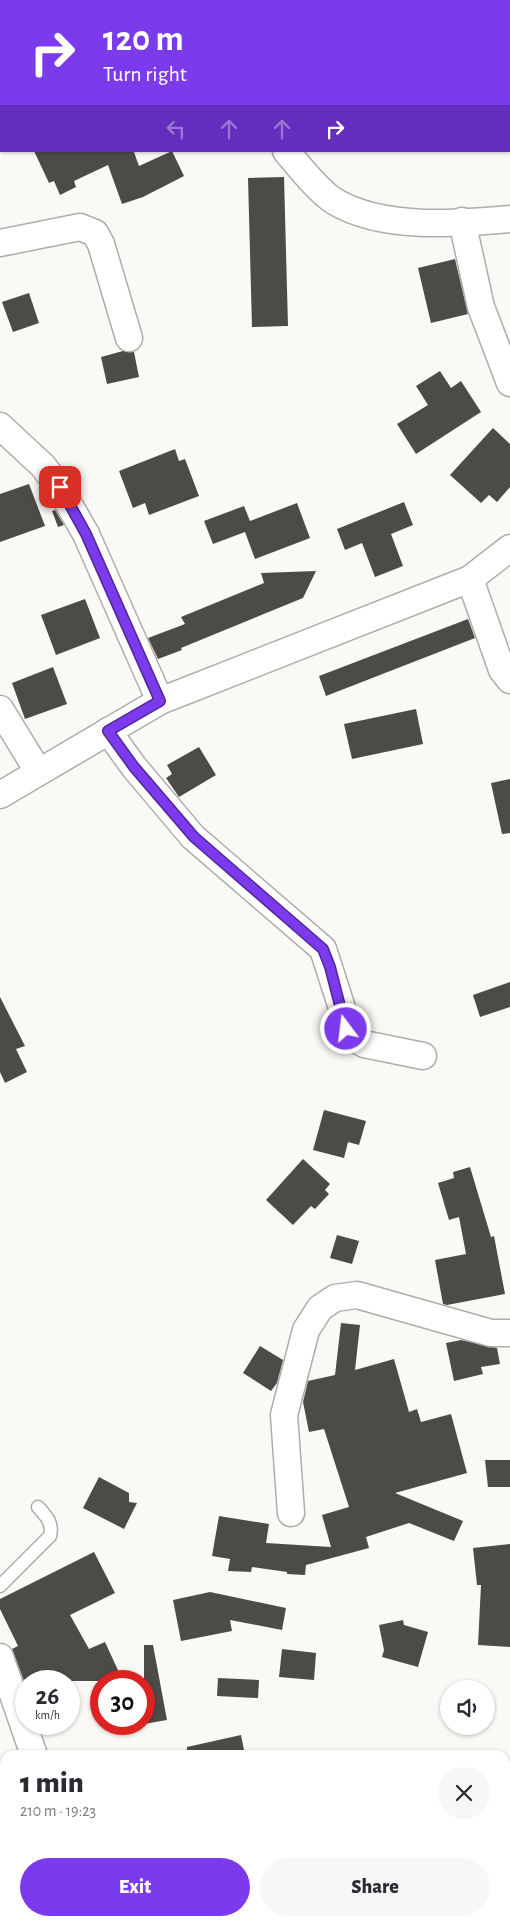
<!DOCTYPE html>
<html lang="en">
<head>
<meta charset="utf-8">
<style>
  body { margin:0; font-family:"Alegreya Sans",sans-serif; background:#f7f7f7; color:#2b2b33; height:100vh; display:flex; flex-direction:column; font-size:19px; white-space:nowrap }
  * { box-sizing:border-box; margin:0 }
  p { font-size:16px; color:#7c7c81 }
  .icon { flex:none; width:28px; height:28px; fill:none; stroke:currentColor; stroke-width:2; stroke-linecap:round; stroke-linejoin:round }
  .map { position:relative; flex:1; overflow:hidden }
  .sheet { position:absolute; left:0px; top:1750px; width:510px; height:176px; display:flex; flex-direction:column; background:#fff; border-radius:15px 15px 0 0; box-shadow:0 1px 4px #0004 }
  .sheet>* { flex:none }
  .top-card { position:absolute; left:0px; top:0px; width:510px; height:152px; box-shadow:0 1px 4px #0004; background:#7c3aed; color:#fff; overflow:hidden }
  .tools { position:absolute; left:440px; top:1680px; display:grid; gap:10px }
  .tools a { display:grid; place-items:center; width:55px; height:55px; border-radius:50%; background:#fff; box-shadow:0 1px 4px #0004; font-size:25px }
  .speed { position:absolute; left:15px; top:1670px; display:flex; gap:10px; font-size:25px; font-weight:700; text-align:center }
  .speed>* { display:grid; place-content:center; width:65px; height:65px; border-radius:50%; background:#fff; box-shadow:0 1px 4px #0004; line-height:1 }
  .speed small { font-size:12px; font-weight:400 }
  .speed .limit { border:8px solid #d22; background:#fff; color:#111 }
  .pin { position:absolute; display:grid; place-items:center; width:42px; height:42px; color:#fff; margin:-21px; border-radius:10px; box-shadow:0 2px 8px #0006 }
  .me { position:absolute; width:55px; margin:-28px; rotate:345deg; stroke-linejoin:round; filter:drop-shadow(0 0 4px #0008) }
  .turn { display:flex; align-items:center; gap:18px; height:105px; padding:0 20px; font-size:22px }
  .turn .icon { width:65px; height:65px; stroke-width:2.5 }
  .turn b { display:block; font-size:35px; line-height:42px }
  .lanes { display:flex; align-items:center; height:48px; padding:0 20px; background:#0003; justify-content:center; gap:25px; direction:ltr }
  .lanes .off { opacity:.35 }
  .round { display:grid; place-items:center; flex:none; width:52px; height:52px; border-radius:26px; background:#f7f7f7 }
  .headline { display:flex; align-items:center; justify-content:space-between; height:85px; padding:0 20px }
  h1 { font-size:30px; font-weight:800; line-height:38px }
  .action { display:flex; gap:10px; margin-top:auto; padding:10px 20px }
  .action a { flex:1; height:58px; border-radius:30px; background:#7c3aed; color:#fff; font-size:20px; font-weight:800; line-height:58px; text-align:center }
  .action a+a { background:#f7f7f7; color:#2b2b33 }
  .map>svg:first-child { display:block }
  .building { fill:#4d4b48 }
  .lines { fill:none; stroke-linecap:round; stroke-linejoin:round }
  .lane-casing { stroke:#aeada9; stroke-width:15 }
  .street-casing { stroke:#aeada9; stroke-width:29 }
  .lane { stroke:#fff; stroke-width:12 }
  .street { stroke:#fff; stroke-width:26 }
  .route-casing { stroke:#51269a; stroke-width:12 }
  .route { stroke:#7c3aed; stroke-width:9 }
</style>
</head>
<body>
<div class="map">
<svg width="510" height="1926" viewBox="0 0 510 1926">
  <rect width="100%" height="100%" fill="#faf9f5"/>
  <g class="building">
    <polygon points="34,151 137,151 134,152 139,166 172,151 184,176 143,197 122,204 108,165 74,181 76,187 60,195 54,181 49,183"/>
    <polygon points="284,177 288,326 252,327 248,178"/>
    <polygon points="455,259 468,314 431,323 418,268"/>
    <polygon points="29,293 39,323 13,332 2,302"/>
    <polygon points="123,351 134,352 139,377 107,384 101,357"/>
    <polygon points="440,371 451,388 461,381 481,412 416,454 397,424 428,405 416,386"/>
    <polygon points="493,428 510,444 510,487 497,502 489,495 481,503 450,475"/>
    <polygon points="175,449 179,461 185,459 199,496 149,515 145,503 133,508 119,471"/>
    <polygon points="29,484 45,526 0,542 0,494"/>
    <polygon points="404,502 413,525 391,534 403,566 375,577 362,543 345,550 337,529"/>
    <polygon points="297,503 310,538 255,559 245,532 213,544 204,521 244,506 250,521"/>
    <polygon points="55,510 64,525 58,527 52,511"/>
    <polygon points="316,571 303,598 181,648 182,650 158,659 148,638 185,624 181,617 264,583 261,573"/>
    <polygon points="85,599 100,638 56,655 41,615"/>
    <polygon points="468,619 475,638 326,696 319,676"/>
    <polygon points="53,667 67,704 25,719 12,683"/>
    <polygon points="416,709 423,744 352,759 344,724"/>
    <polygon points="199,747 216,775 179,797 166,778 172,774 167,765"/>
    <polygon points="510,779 510,833 502,834 491,783"/>
    <polygon points="510,982 510,1007 480,1017 473,995"/>
    <polygon points="0,997 25,1046 16,1049 27,1072 5,1083 0,1072"/>
    <polygon points="324,1110 366,1121 359,1145 348,1142 344,1158 313,1150"/>
    <polygon points="303,1159 330,1184 325,1190 329,1194 315,1209 311,1206 293,1225 266,1200"/>
    <polygon points="470,1167 491,1237 494,1236 505,1294 447,1305 443,1304 435,1260 466,1254 459,1217 449,1220 438,1183 454,1178 453,1172"/>
    <polygon points="337,1235 359,1241 352,1264 330,1258"/>
    <polygon points="341,1323 360,1325 355,1370 394,1359 409,1412 417,1409 421,1422 451,1414 467,1473 395,1493 463,1521 454,1541 409,1523 366,1537 369,1548 306,1565 305,1575 287,1574 287,1572 252,1567 251,1572 228,1571 230,1559 212,1556 219,1516 269,1524 266,1543 331,1547 322,1515 349,1507 324,1429 309,1432 303,1402 308,1381 335,1375"/>
    <polygon points="461,1340 497,1348 500,1364 481,1367 483,1374 454,1381 446,1343"/>
    <polygon points="260,1346 283,1360 277,1383 271,1391 243,1373"/>
    <polygon points="485,1460 510,1460 510,1487 488,1487"/>
    <polygon points="99,1477 129,1493 129,1502 137,1503 124,1529 83,1508"/>
    <polygon points="510,1544 510,1647 478,1645 481,1585 477,1585 473,1548"/>
    <polygon points="94,1552 115,1593 70,1615 89,1649 105,1642 123,1681 24,1681 12,1649 18,1646 0,1609 0,1599"/>
    <polygon points="210,1592 286,1608 282,1630 230,1620 232,1631 181,1641 173,1600"/>
    <polygon points="403,1620 404,1625 428,1632 418,1667 382,1657 384,1650 379,1625"/>
    <polygon points="144,1645 153,1645 167,1720 144,1724"/>
    <polygon points="282,1649 316,1653 314,1680 279,1677"/>
    <polygon points="218,1678 259,1680 258,1698 217,1696"/>
    <polygon points="241,1735 245,1755 187,1755 187,1747"/>
  </g>
  <g class="lines">
    <defs>
      <path id="lane" d="M0 1586 50 1536C53 1523 47 1517 38 1507"/>
      <g id="street">
        <polyline points="149,0 150,1"/>
        <polyline points="509,45 510,45"/>
        <path d="M286 151C298 165 319 192 334 201 382 230 456 224 510 219"/>
        <polyline points="462,221 481,307 510,383"/>
        <polyline points="0,243 80,227 95,233 101,244 129,338"/>
        <polyline points="0,426 43,466 59,487 86,534 160,701"/>
        <polyline points="470,579 502,670 510,680"/>
        <polyline points="0,709 38,771"/>
        <polyline points="108,731 134,767 193,837 323,949 351,1036 364,1044 423,1056"/>
        <polyline points="0,795 160,701 470,579 510,548"/>
        <polyline points="291,1513 284,1415 306,1330 320,1308 335,1298 357,1295 491,1333 510,1333"/>
        <polyline points="0,1657 34,1755"/>
        <polyline points="505,1919 510,1918"/>
        <polyline points="113,1921 116,1926"/>
        <polyline points="447,1921 476,1921"/>
        <polyline points="329,1926 372,1921"/>
      </g>
    </defs>
    <use href="#lane" class="lane-casing"/>
    <use href="#street" class="street-casing"/>
    <use href="#lane" class="lane"/>
    <use href="#street" class="street"/>
  </g>
  <g class="lines">
    <defs>
      <polyline id="route" points="60,487 86,534 160,701 108,731 134,767 194,837 323,949 330,967 346,1029"/>
    </defs>
    <use href="#route" class="route-casing"/>
    <use href="#route" class="route"/>
  </g>
</svg>
<div class="tools">
<a><svg class="icon" aria-label="sound" viewBox="0 0 24 24"><path d="M4 9h4l5-4v14l-5-4H4zM17 9q2 3 0 6"/></svg></a>
</div>
<div class="speed"><div>26<small>km/h</small></div><div class="limit">30</div></div>
<div class="pin" style="left:60px;top:487px;background:#d93025"><svg class="icon" aria-label="arrive" viewBox="0 0 24 24"><path d="M6 21V4h12l-3 4 3 4H6"/></svg></div>
<svg class="me" style="left:346px;top:1029px" viewBox="-20 -20 40 40"><circle r="17" fill="#7c3aed" stroke="#fff" stroke-width="3"/><path d="M0-11L8 9 0 5-8 9z" fill="#fff"/></svg>
<div class="top-card">
<div class="turn"><svg class="icon" aria-label="right" viewBox="0 0 24 24"><path d="M7 20v-9h11M14 6l5 5-5 5"/></svg><div><b>120 m</b>Turn right</div></div>
<div class="lanes"><svg class="icon off" aria-label="left" viewBox="0 0 24 24"><path d="M17 20v-9H6M10 6l-5 5 5 5"/></svg><svg class="icon off" aria-label="ahead" viewBox="0 0 24 24"><path d="M12 20V5M6 11l6-6 6 6"/></svg><svg class="icon off" aria-label="ahead" viewBox="0 0 24 24"><path d="M12 20V5M6 11l6-6 6 6"/></svg><svg class="icon" aria-label="right" viewBox="0 0 24 24"><path d="M7 20v-9h11M14 6l5 5-5 5"/></svg></div>
</div>
<section class="sheet">
<div class="headline"><div><h1>1 min</h1><p>210 m · 19:23</p></div><a class="round"><svg class="icon" aria-label="close" viewBox="0 0 24 24"><path d="M6 6l12 12M18 6L6 18"/></svg></a></div>
<div class="action"><a>Exit</a><a>Share</a></div>
</section>
</div>
</body>
</html>
